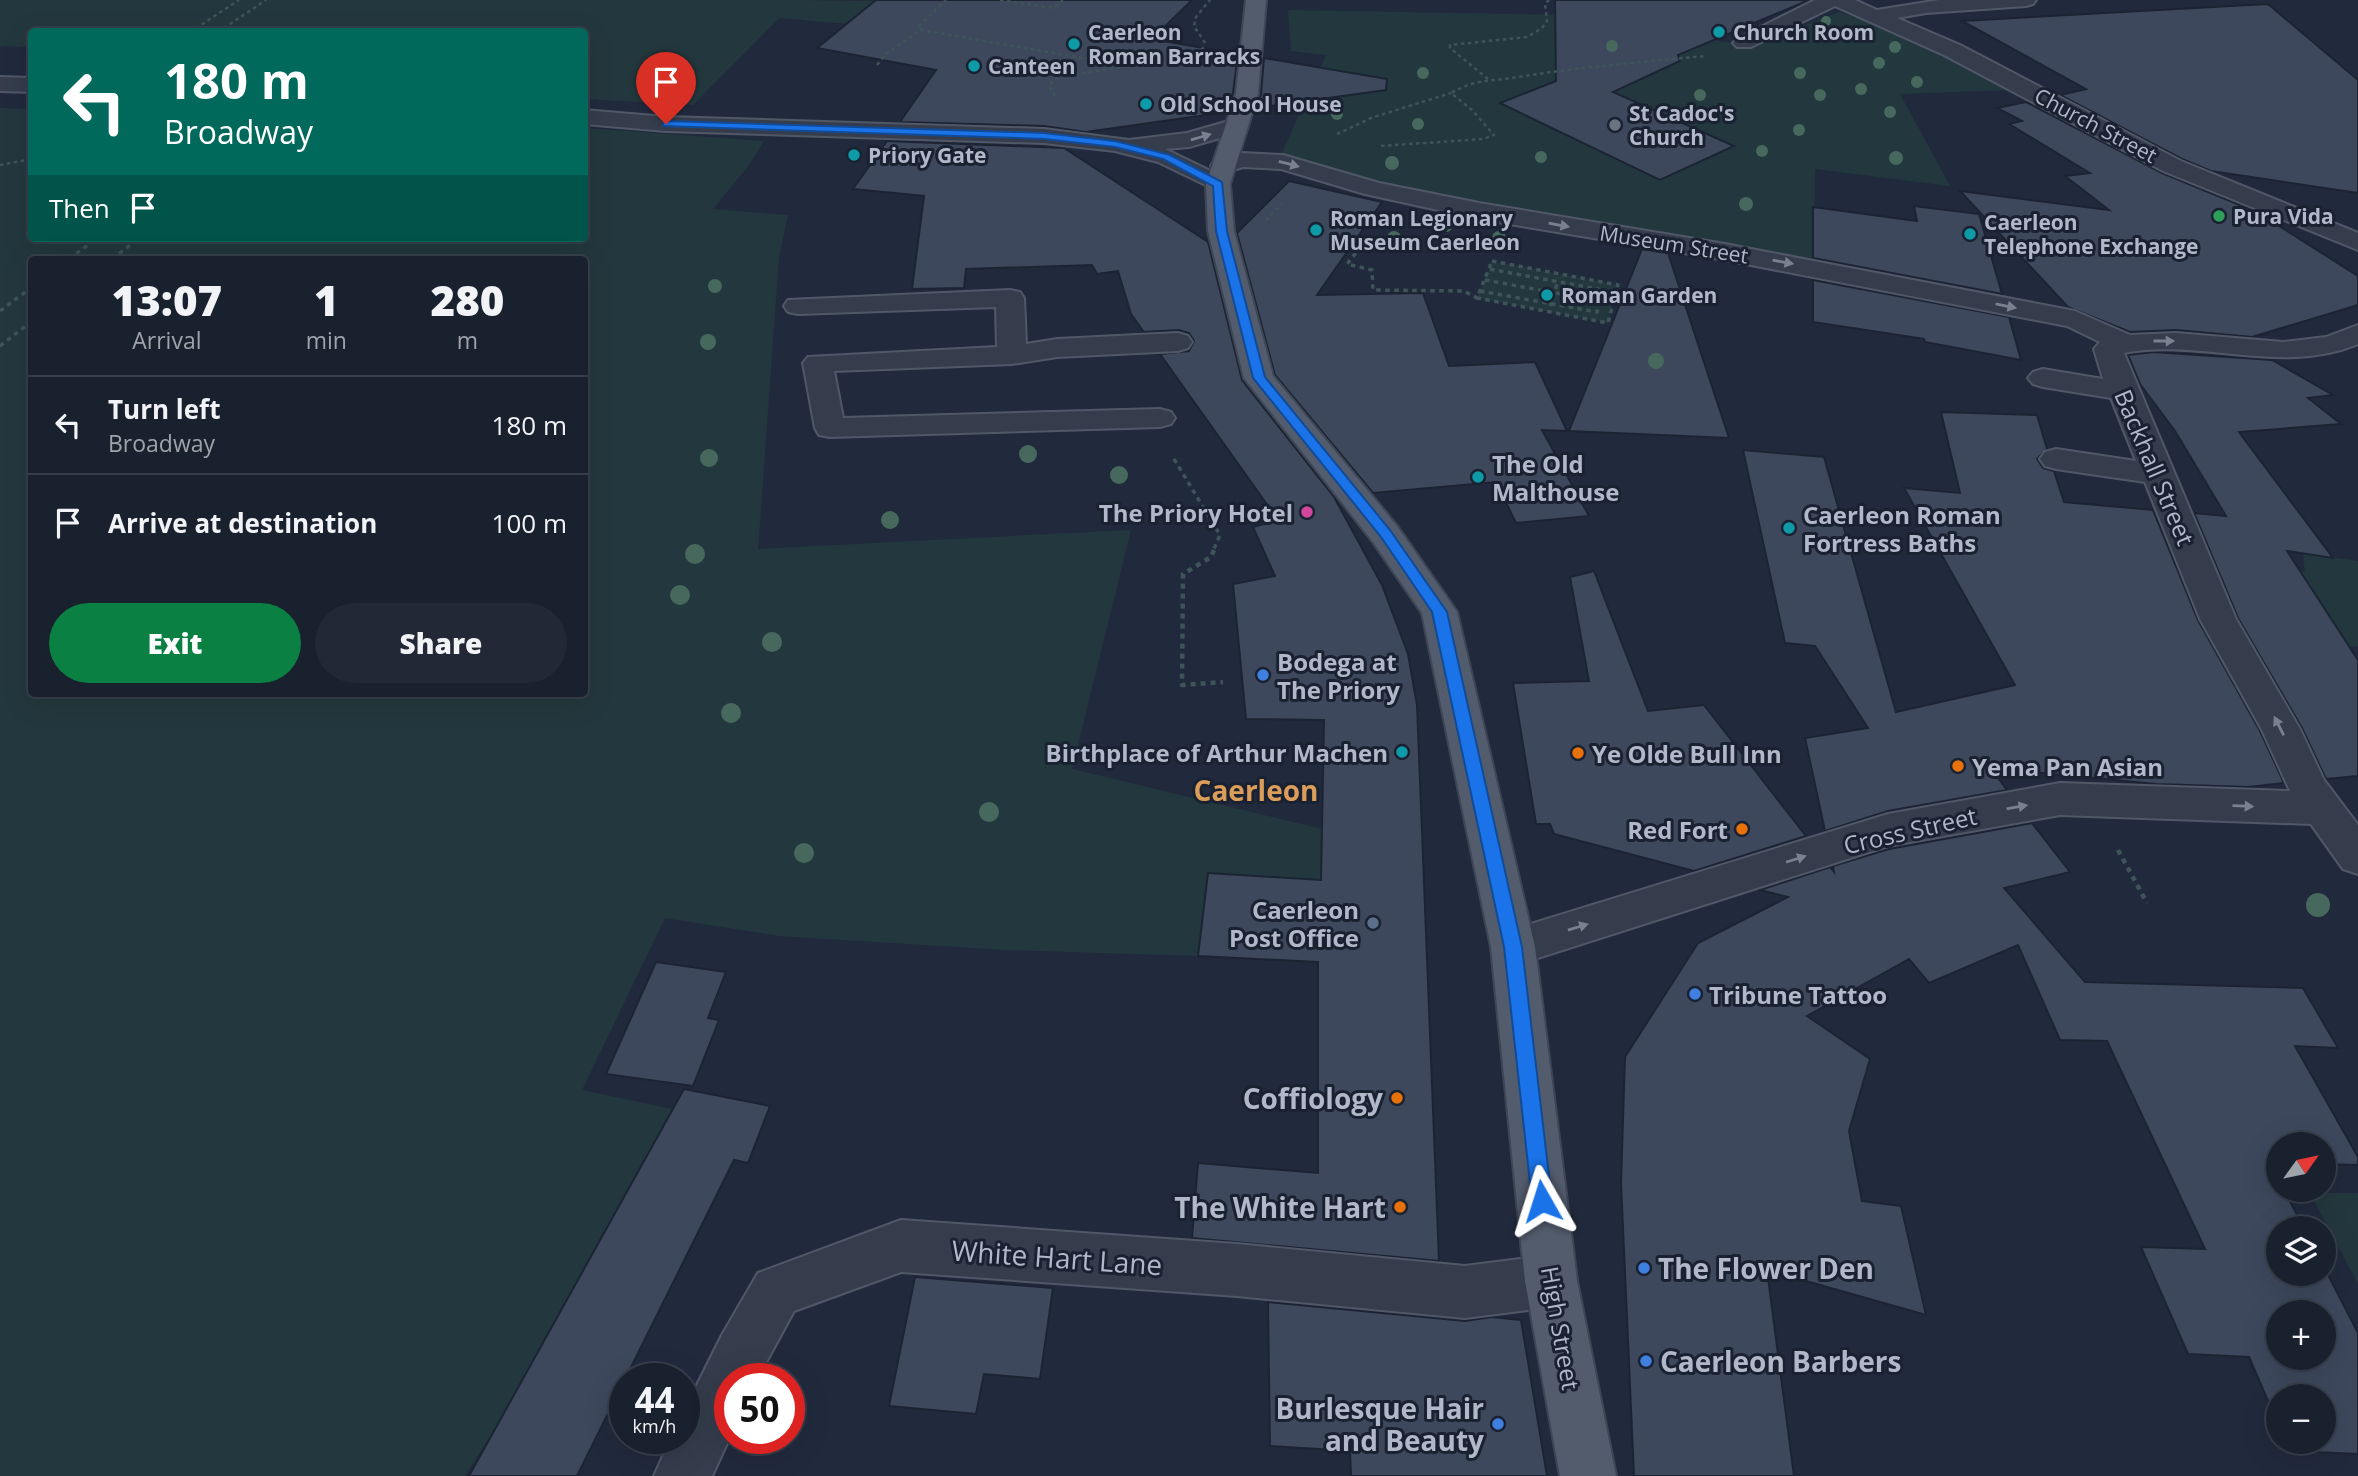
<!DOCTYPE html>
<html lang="en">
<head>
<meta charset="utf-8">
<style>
  body { margin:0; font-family:"Open Sans",sans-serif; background:#222836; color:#f1f3f6; height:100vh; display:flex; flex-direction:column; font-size:26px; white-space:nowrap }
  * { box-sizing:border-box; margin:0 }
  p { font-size:23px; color:#9fa3aa }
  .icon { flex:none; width:38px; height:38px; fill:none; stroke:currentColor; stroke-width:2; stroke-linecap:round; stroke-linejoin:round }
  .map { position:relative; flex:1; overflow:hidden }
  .side { position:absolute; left:28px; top:256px; width:560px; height:441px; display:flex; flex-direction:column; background:#19202e; border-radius:7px; box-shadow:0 7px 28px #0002,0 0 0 2px #373e4a }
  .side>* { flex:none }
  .top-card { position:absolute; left:28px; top:28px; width:560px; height:214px; border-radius:7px; box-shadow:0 7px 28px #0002,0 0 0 2px #373e4a; background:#00695c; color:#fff; overflow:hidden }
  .needle { width:46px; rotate:57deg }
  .buttons { position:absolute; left:2266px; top:1132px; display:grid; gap:14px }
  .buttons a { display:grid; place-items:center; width:70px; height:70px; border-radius:50%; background:#19202e; box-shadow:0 7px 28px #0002,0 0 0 2px #373e4a; font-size:35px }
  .speed { position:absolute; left:609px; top:1363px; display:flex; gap:14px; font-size:35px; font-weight:700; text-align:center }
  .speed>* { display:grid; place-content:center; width:91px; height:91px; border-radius:50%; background:#19202e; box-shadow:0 7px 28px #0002,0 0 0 2px #373e4a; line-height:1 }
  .speed small { font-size:18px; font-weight:400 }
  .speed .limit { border:10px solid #d22; background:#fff; color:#111 }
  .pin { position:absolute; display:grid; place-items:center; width:60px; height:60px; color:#fff; margin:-72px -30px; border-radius:50% 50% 50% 0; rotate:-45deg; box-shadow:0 0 7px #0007 }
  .pin .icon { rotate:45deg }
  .me { position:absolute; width:77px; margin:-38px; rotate:354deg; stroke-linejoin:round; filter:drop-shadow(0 0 5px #0008) }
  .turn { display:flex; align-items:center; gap:24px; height:147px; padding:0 21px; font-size:32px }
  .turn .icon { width:91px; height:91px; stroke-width:2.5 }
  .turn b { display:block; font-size:49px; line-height:60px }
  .then { display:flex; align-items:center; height:66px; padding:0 21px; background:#0003; gap:14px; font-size:26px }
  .eta { display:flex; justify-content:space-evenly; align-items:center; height:119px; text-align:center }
  .eta b { font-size:42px; font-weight:800; line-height:49px }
  .action { display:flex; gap:14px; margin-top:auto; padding:14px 21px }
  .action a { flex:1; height:80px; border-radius:42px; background:#0b8043; color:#fff; font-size:28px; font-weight:800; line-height:80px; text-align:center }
  .action a+a { background:#222836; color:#f1f3f6 }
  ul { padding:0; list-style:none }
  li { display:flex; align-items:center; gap:21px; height:98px; padding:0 21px; border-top:2px solid #373e4a }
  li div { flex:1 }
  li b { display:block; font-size:26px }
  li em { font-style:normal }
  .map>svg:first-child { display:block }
  .green { fill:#23383e; fill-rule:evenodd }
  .building { fill:#3d485d; stroke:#1c2434; stroke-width:2; fill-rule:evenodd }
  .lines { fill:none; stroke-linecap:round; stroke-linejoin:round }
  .minor-casing { stroke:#505868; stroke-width:4 }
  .major-casing { stroke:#3e4656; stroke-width:4 }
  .path-far2 { stroke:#3e5458; stroke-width:2.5; stroke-dasharray:3.5 3.5; stroke-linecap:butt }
  .path-far1 { stroke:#3e5458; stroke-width:3.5; stroke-dasharray:4.5 4.5; stroke-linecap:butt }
  .path { stroke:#3e5458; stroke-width:4.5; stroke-dasharray:5 5; stroke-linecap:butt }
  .minor { fill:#353d4d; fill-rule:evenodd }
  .major { fill:#535c6d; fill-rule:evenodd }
  .tree { fill:#47685d }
  .oneway { fill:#798191 }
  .route { fill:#1a73e8; stroke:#114b97; stroke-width:2 }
  .culture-dot { fill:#0f9aa8; stroke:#1a2232; stroke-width:2.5 }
  .worship-dot { fill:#6b7280; stroke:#1a2232; stroke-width:2.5 }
  .leisure-dot { fill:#2e9e5b; stroke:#1a2232; stroke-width:2.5 }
  .hotel-dot { fill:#d1479c; stroke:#1a2232; stroke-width:2.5 }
  .shop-dot { fill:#3f7fe0; stroke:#1a2232; stroke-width:2.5 }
  .food-dot { fill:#e8710a; stroke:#1a2232; stroke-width:2.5 }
  .service-dot { fill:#5c6f8a; stroke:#1a2232; stroke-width:2.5 }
  .labels { text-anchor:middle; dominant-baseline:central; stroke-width:6; stroke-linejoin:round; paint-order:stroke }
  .far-poi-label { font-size:21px; font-weight:bold; fill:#b0b8c9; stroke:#1a2232; text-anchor:start }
  .far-street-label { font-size:21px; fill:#b0b8c9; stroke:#1a2232 }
  .poi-label { font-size:24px; font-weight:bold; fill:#b0b8c9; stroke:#1a2232; text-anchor:start }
  .street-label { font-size:24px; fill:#b0b8c9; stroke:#1a2232 }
  .quarter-label { font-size:28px; font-weight:bold; fill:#db9d59; stroke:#1a2232 }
  .near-poi-label { font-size:28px; font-weight:bold; fill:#b0b8c9; stroke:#1a2232; text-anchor:end }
  .near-street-label { font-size:28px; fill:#b0b8c9; stroke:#1a2232 }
</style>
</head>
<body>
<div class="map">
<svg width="2358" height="1476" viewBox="0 0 2358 1476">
  <rect width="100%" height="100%" fill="#212a3d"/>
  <g class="green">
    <polygon points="0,0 798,0 875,1 858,25 779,18 693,105 585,99 584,32 32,32 31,47 0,46"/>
    <polygon points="1288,10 1564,15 1695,33 1722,42 1758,43 1839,12 1893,30 2009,90 1900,94 1950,186 1815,169 1814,261 1505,211 1349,177 1282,153 1326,55 1291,51"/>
    <path d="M0 108 31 109 32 238H584L585 128 764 141 749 165 713 209 788 215 779 257 758 549 1131 530 1072 769 1322 829 1357 831V882L1208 874 1198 956 1007 950 780 936 665 918 582 1090 672 1109 502 1417 465 1476H0ZM32 259H584V693H32Z"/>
    <polygon points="1492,261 1618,285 1608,323 1477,298"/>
    <polygon points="2303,553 2358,561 2358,647 2349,646 2330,618 2230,611 2226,558 2305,572"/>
    <polygon points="2310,1193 2358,1193 2358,1284"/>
  </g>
  <g class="building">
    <polygon points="876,0 1192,0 1152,39 1238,54 1233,93 1227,112 1086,132 1044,126 900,122 936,70 817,48"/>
    <polygon points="1555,0 1809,0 1678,55 1680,61 1613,92 1734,146 1660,180 1500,103 1556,81"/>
    <polygon points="2268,4 2358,80 2358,193 2211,171 2182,159 2060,95 2086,89 1962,21"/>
    <polygon points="1264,58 1387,79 1386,90 1256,108 1261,94"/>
    <polygon points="2026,102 2162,173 2257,212 2358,276 2358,305 2252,337 2176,330 2130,332 2068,307 1960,191 2109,210 2065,176 2090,173 2009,124 2022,121 1997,108"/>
    <polygon points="887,141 1064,148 1208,242 1242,380 1334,497 1382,585 1408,654 1417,705 1439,1261 1192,1238 1198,1163 1318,1173 1318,962 1198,956 1208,873 1321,880 1324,720 1246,719 1233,584 1275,576 1253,527 1278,520 1160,354 1189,351 1194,341 1189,333 1179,330 1144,332 1131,314 1118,271 1097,274 1092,265 966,269 964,288 912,289 924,196 853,189"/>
    <polygon points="1289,181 1382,202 1317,295 1423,293 1449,366 1535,362 1567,431 1542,430 1589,516 1516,523 1496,482 1373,493 1275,375 1237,233"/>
    <polygon points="1914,206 1979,214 2002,294 1813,258 1813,207 1917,221"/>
    <polygon points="1642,249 1668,253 1729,438 1569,431"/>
    <polygon points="1813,280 2009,317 2021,360 1925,342 1924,339 1813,322"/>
    <polygon points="2153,352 2272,360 2333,395 2308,398 2341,424 2239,432 2333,558 2287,551 2358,660 2358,776 2326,779 2302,728 2238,618 2194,513 2226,516 2175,431 2140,384 2128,355"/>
    <polygon points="1941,412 2037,415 2047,449 2037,459 2043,468 2054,471 2064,502 2153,510 2198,620 2260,731 2284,783 2248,787 2156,784 1991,768 2007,790 1888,811 1825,831 1805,738 1868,728 1815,646 1785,643 1743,450 1824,457 1896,712 2015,685 1904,488 1960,493"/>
    <polygon points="1594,571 1648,711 1704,705 1806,836 1694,871 1554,834 1550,824 1536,824 1513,683 1589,681 1570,577"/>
    <path d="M2032 823 2070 872 2004 888 2085 982 2303 988 2338 1048 2295 1046 2358 1157V1165L2324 1164V1144H2278V1163L2270 1162 2278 1179V1190H2284L2304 1228H2278V1274H2324V1267L2358 1333V1454L2291 1451 2287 1442H2324V1396H2278V1424L2249 1357 2188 1354 2141 1247 2205 1249 2107 1041 2060 1040 2018 945 1929 983 1909 959 1807 1016 1870 1059 1849 1131 1862 1201 1901 1206 1926 1315 1767 1270 1794 1476H1634L1621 1183 1625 1057 1698 943 1788 897 1760 890 1830 867 1834 872 1833 866 1889 849ZM2278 1312H2324V1358H2278Z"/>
    <polygon points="656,962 726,972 708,1018 719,1020 693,1086 606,1074"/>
    <polygon points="684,1089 770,1106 748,1163 734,1160 577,1476 469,1476"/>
    <polygon points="915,1277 1053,1288 1040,1379 984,1374 976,1414 889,1406"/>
    <polygon points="1268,1302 1465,1321 1492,1317 1521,1320 1547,1476 1351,1476 1350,1451 1270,1446"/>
  </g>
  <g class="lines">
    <defs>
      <g id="minor">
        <polygon points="1815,0 1855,0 1877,10 1939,0 2036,0 2033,4 2026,6 1926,13 1897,18 1960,45 2181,161 2358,233 2358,250 2163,171 1944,55 1835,6 1751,47 1737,47 1733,43 1737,39"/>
        <polygon points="0,77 32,78 32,92 0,91"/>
        <polygon points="584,110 666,117 1044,129 1129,140 1187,133 1236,119 1244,121 1248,126 1244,131 1189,147 1165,149 1227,179 1230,184 1227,189 1218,191 1158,162 1115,151 1044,143 666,131 584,124"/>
        <path d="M1241 153 1283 155 1379 183 1479 203 1725 244 2075 311 2130 335 2176 333 2283 342 2326 337 2358 325V344C2281 376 2202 338 2124 353L2236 619 2300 729 2324 780 2358 825V874L2343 869 2311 824 2060 815 1888 846 1513 966 1498 960 1491 947 1498 934 1888 814 2060 783 2290 791 2262 730 2200 619 2145 482 2056 469 2045 466 2040 459 2045 452 2056 449 2136 461 2111 398 2043 387 2033 384 2028 378 2033 372 2043 369 2103 379 2094 349 2100 342 2067 326 1725 260 1479 219 1365 194 1281 169 1243 167 1223 173 1214 171 1211 166 1214 161Z"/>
        <polygon points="1010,290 1020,292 1024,298 1026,344 1057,339 1178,333 1188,336 1192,342 1188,348 1178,351 1057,357 1012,364 834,371 843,418 1160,409 1171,412 1175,418 1171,424 1160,427 830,437 819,435 815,428 803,363 808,357 997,347 996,307 798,314 788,312 784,306 788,300"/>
        <polygon points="901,1220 1237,1244 1465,1266 1551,1255 1569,1263 1577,1281 1569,1299 1551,1307 1465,1318 1237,1296 901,1272 794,1311 757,1379 730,1379 730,1437 712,1476 654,1476 671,1438 684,1438 684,1411 722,1335 758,1273"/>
      </g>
      <polygon id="major" points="1246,0 1266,0 1258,94 1230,184 1234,231 1273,376 1397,526 1457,612 1535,947 1577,1281 1616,1476 1560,1476 1525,1281 1491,947 1422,613 1373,542 1244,378 1208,231 1206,184 1236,94"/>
    </defs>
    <use href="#minor" class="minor-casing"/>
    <use href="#major" class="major-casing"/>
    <g class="path-far2">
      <polyline points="1000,0 1054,8 1063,0"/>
      <polyline points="923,30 918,27 946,0"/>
      <polyline points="190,32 239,0"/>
      <polyline points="218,32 266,0"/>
      <polyline points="1205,43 1194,26 1196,17 1210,0"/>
      <polyline points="877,65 886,54 921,30 1099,61 1167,64 1186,60 1206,46"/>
      <polyline points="1488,79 1450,48 1450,45 1527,37 1542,28 1547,21 1545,4 1549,0"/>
      <polyline points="1055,96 1049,86 1057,77 1136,65"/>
      <polyline points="1337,134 1371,118 1451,93"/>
      <path d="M1381 146 1483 139 1494 135 1472 110 1451 93C1479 78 1488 82 1518 77 1580 67 1642 62 1705 56"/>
      <polyline points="0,165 32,159"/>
      <polyline points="1266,220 1282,204"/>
      <polyline points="1358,237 1368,239 1367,241"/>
      <polyline points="93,241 97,238"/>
      <polyline points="136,241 139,238"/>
    </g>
    <g class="path-far1">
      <polyline points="1367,239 1347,264 1372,270 1373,290 1464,291 1477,298"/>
      <polyline points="69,259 96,239"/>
      <polyline points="112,259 138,239"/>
      <polygon points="1492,261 1618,285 1608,323 1477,298"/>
      <polyline points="1485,280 1600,301"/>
      <polyline points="1480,291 1597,312 1603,290 1489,269"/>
      <polyline points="1550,306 1558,281"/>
      <polyline points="0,311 32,287"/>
      <polyline points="0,346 32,321"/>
      <polyline points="1174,459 1220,535 1213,551"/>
    </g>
    <g class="path">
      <polyline points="1214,550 1211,557 1183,574 1182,685 1223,682"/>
      <polyline points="2118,850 2147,903"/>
    </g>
    <use href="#minor" class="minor"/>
    <use href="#major" class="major"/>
  </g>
  <g class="tree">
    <circle cx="1826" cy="21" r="5"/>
    <circle cx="1612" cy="46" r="6"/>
    <circle cx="1895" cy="47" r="6"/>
    <circle cx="1879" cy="63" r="6"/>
    <circle cx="1423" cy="73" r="6"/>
    <circle cx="1800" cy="73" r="6"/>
    <circle cx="1917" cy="82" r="6"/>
    <circle cx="1861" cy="89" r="6"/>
    <circle cx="1700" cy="95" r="6"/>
    <circle cx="1820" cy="95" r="6"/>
    <circle cx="1890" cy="112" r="6"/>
    <circle cx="1337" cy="114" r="6"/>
    <circle cx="1418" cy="124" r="6"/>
    <circle cx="1799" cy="130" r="6"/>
    <circle cx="1762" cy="151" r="6"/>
    <circle cx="1541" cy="157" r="6"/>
    <circle cx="1896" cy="158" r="7"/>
    <circle cx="1392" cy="163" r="7"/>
    <circle cx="1746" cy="204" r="7"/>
    <circle cx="1446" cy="225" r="7"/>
    <circle cx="1394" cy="238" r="7"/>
    <circle cx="1499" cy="238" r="7"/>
    <circle cx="715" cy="286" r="7"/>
    <circle cx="708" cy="342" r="8"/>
    <circle cx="1656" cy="361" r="8"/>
    <circle cx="1028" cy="454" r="9"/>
    <circle cx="709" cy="458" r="9"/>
    <circle cx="1119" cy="475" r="9"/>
    <circle cx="890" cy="520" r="9"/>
    <circle cx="695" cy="554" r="10"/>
    <circle cx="680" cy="595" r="10"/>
    <circle cx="772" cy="642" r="10"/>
    <circle cx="731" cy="713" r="10"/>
    <circle cx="989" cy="812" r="10"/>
    <circle cx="804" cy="853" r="10"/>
    <circle cx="2318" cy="905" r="12"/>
  </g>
  <defs><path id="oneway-solid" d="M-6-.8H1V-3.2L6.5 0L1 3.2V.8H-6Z" transform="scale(1.75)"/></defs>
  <g class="oneway">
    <use href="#oneway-solid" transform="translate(1201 137) rotate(-16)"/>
    <use href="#oneway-solid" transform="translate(1289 164) rotate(15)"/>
    <use href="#oneway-solid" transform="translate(1559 225) rotate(10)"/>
    <use href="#oneway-solid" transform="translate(1783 262) rotate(10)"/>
    <use href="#oneway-solid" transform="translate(2006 306) rotate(11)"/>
    <use href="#oneway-solid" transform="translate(2164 341)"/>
    <use href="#oneway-solid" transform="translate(2279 726) rotate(-117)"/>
    <use href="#oneway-solid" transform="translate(2243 806) rotate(2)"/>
    <use href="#oneway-solid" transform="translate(2017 807) rotate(-10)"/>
    <use href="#oneway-solid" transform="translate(1796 859) rotate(-18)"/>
    <use href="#oneway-solid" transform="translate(1578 927) rotate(-17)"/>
  </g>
  <polygon class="route" points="666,121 1044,133 1115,141 1170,155 1222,182 1227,231 1265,377 1390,530 1447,612 1522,947 1552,1201 1549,1208 1542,1211 1535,1208 1532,1201 1504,947 1432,612 1381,537 1253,378 1216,231 1213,186 1163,159 1115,147 1044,139 663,126 663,122"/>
  <g class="culture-dot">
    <circle cx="1719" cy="32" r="7"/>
    <circle cx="1074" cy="44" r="7"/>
    <circle cx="974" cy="66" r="7"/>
    <circle cx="1146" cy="104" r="7"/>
    <circle cx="854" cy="155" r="7"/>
    <circle cx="1316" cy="230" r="7"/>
    <circle cx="1970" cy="234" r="7"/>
    <circle cx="1547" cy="295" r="7"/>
    <circle cx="1478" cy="477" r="7"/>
    <circle cx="1789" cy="528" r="7"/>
    <circle cx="1402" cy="752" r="7"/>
  </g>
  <circle class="worship-dot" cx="1615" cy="125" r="7"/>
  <circle class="leisure-dot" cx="2219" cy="216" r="7"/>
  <circle class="hotel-dot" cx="1307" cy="512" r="7"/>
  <g class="shop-dot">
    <circle cx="1263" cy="675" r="7"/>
    <circle cx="1695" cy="994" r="7"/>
    <circle cx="1644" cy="1268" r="7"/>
    <circle cx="1646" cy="1361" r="7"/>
    <circle cx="1498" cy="1424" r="7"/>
  </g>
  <g class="food-dot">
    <circle cx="1578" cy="753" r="7"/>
    <circle cx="1958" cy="766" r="7"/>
    <circle cx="1742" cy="829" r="7"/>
    <circle cx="1397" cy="1098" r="7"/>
    <circle cx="1400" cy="1207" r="7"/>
  </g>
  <circle class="service-dot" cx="1373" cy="923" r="7"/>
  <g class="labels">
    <g class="far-poi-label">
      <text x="1088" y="32">Caerleon<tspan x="1088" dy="24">Roman Barracks</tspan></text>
      <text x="1733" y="32">Church Room</text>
      <text x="988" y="66">Canteen</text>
      <text x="1160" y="104">Old School House</text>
      <text x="1629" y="113">St Cadoc's<tspan x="1629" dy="24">Church</tspan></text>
      <text x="868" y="155">Priory Gate</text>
      <text x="2233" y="216">Pura Vida</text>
      <text x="1330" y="218">Roman Legionary<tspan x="1330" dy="24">Museum Caerleon</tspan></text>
      <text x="1984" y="222">Caerleon<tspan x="1984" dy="24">Telephone Exchange</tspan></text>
      <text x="1561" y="295">Roman Garden</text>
    </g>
    <g class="far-street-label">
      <text transform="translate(2096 125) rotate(28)">Church Street</text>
      <text transform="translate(1674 244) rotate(9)">Museum Street</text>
    </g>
    <g class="poi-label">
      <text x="1492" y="463">The Old<tspan x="1492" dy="28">Malthouse</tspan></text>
      <text x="1293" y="512" text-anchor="end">The Priory Hotel</text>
      <text x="1803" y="514">Caerleon Roman<tspan x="1803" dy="28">Fortress Baths</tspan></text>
      <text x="1277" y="661">Bodega at<tspan x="1277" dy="28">The Priory</tspan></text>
      <text x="1388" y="752" text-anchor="end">Birthplace of Arthur Machen</text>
      <text x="1592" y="753">Ye Olde Bull Inn</text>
      <text x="1972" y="766">Yema Pan Asian</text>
      <text x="1728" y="829" text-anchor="end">Red Fort</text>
      <text x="1359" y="909" text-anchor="end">Caerleon<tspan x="1359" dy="28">Post Office</tspan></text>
      <text x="1709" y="994">Tribune Tattoo</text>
    </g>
    <g class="street-label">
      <text transform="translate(2155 467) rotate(67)">Backhall Street</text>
      <text transform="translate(1910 830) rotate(-13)">Cross Street</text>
      <text transform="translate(1561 1328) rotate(80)">High Street</text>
    </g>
    <g class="quarter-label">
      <text x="1256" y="790">Caerleon</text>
    </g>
    <g class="near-poi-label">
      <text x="1383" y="1098">Coffiology</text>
      <text x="1386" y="1207">The White Hart</text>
      <text x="1658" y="1268" text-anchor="start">The Flower Den</text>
      <text x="1660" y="1361" text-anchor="start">Caerleon Barbers</text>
      <text x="1484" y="1408">Burlesque Hair<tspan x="1484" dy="32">and Beauty</tspan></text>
    </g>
    <g class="near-street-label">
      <text transform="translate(1057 1257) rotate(4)">White Hart Lane</text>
    </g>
  </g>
</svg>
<div class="buttons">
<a><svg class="needle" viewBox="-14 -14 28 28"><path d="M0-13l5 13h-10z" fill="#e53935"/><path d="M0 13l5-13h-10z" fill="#9fa3aa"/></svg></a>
<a><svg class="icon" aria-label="layers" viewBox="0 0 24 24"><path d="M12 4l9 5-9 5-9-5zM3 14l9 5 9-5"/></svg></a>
<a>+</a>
<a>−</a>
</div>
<div class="speed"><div>44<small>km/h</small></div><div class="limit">50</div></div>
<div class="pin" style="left:666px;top:124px;background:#d93025"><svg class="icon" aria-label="arrive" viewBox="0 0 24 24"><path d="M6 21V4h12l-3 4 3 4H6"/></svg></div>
<svg class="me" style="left:1542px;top:1201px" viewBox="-20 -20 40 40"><path d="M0-17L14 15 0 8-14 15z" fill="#1a73e8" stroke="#fff" stroke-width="4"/></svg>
<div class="top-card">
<div class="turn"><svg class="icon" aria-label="left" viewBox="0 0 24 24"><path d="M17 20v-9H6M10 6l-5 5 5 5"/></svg><div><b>180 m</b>Broadway</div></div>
<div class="then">Then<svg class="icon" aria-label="arrive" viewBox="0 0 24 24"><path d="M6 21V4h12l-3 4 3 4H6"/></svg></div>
</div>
<section class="side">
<div class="eta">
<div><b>13:07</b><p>Arrival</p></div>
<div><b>1</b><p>min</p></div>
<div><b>280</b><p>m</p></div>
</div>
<ul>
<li><svg class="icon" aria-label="left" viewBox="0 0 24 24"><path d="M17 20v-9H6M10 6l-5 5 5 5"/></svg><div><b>Turn left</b><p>Broadway</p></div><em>180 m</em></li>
<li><svg class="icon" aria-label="arrive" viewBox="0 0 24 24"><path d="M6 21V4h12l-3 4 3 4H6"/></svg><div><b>Arrive at destination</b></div><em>100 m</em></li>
</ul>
<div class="action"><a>Exit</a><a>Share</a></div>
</section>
</div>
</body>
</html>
